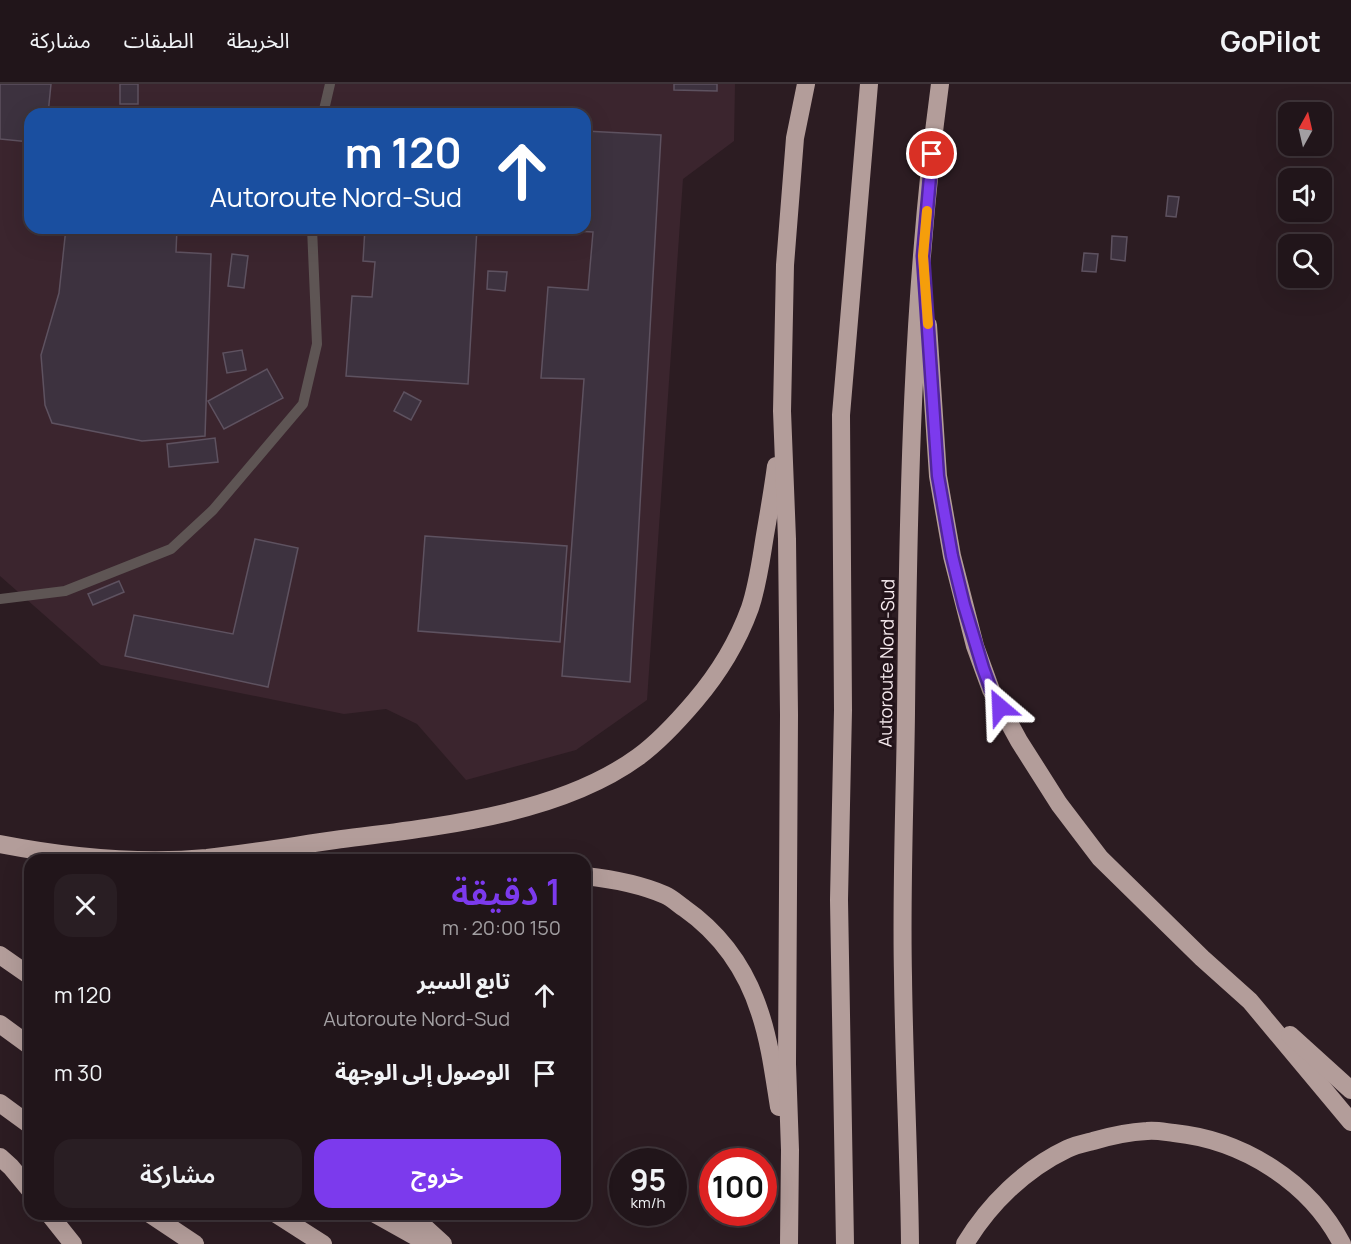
<!DOCTYPE html>
<html lang="ar">
<head>
<meta charset="utf-8">
<style>
  body { margin:0; font-family:Manrope,"Noto Sans Arabic",sans-serif; background:#291e23; color:#f1f3f6; direction:rtl; height:100vh; display:flex; flex-direction:column; font-size:22px; white-space:nowrap }
  * { box-sizing:border-box; margin:0 }
  p { font-size:20px; color:#a29fa2 }
  .icon { flex:none; width:33px; height:33px; fill:none; stroke:currentColor; stroke-width:2; stroke-linecap:round; stroke-linejoin:round }
  .map { position:relative; flex:1; overflow:hidden; direction:ltr }
  .sheet { position:absolute; left:24px; top:770px; width:567px; height:366px; display:flex; flex-direction:column; background:#21151a; border-radius:18px; box-shadow:0 6px 24px #0002,0 0 0 2px #3e3439; direction:rtl }
  .sheet>* { flex:none }
  .guide { position:absolute; left:24px; top:24px; width:567px; height:126px; border-radius:18px; box-shadow:0 6px 24px #0002,0 0 0 2px #3e3439; direction:rtl; background:#1a4fa0; color:#fff; overflow:hidden }
  .needle { width:39px; rotate:8deg }
  .fabs { position:absolute; left:1278px; top:18px; display:grid; gap:12px }
  .fabs a { display:grid; place-items:center; width:54px; height:54px; border-radius:12px; background:#21151a; box-shadow:0 6px 24px #0002,0 0 0 2px #3e3439; font-size:30px }
  .speed { position:absolute; left:609px; top:1064px; display:flex; gap:12px; font-size:30px; font-weight:700; text-align:center }
  .speed>* { display:grid; place-content:center; width:78px; height:78px; border-radius:50%; background:#21151a; box-shadow:0 6px 24px #0002,0 0 0 2px #3e3439; line-height:1 }
  .speed small { font-size:15px; font-weight:400 }
  .speed .limit { border:9px solid #d22; background:#fff; color:#111 }
  .pin { position:absolute; display:grid; place-items:center; width:51px; height:51px; color:#fff; margin:-26px; border:3px solid #fff; border-radius:50%; box-shadow:0 2px 6px #0007 }
  .me { position:absolute; width:66px; margin:-33px; rotate:334deg; stroke-linejoin:round; filter:drop-shadow(0 0 4px #0008) }
  .turn { display:flex; align-items:center; gap:21px; height:126px; padding:0 30px; font-size:27px }
  .turn .icon { width:78px; height:78px; stroke-width:2.5 }
  .turn b { display:block; font-size:42px; line-height:51px }
  .round { display:grid; place-items:center; flex:none; width:63px; height:63px; border-radius:18px; background:#291e23 }
  .summary { display:flex; align-items:center; justify-content:space-between; height:102px; padding:0 30px }
  h1 { font-size:36px; font-weight:600; line-height:45px; color:#7c3aed }
  .action { display:flex; gap:12px; margin-top:auto; padding:12px 30px }
  .action a { flex:1; height:69px; border-radius:18px; background:#7c3aed; color:#fff; font-size:24px; font-weight:600; line-height:69px; text-align:center }
  .action a+a { background:#291e23; color:#f1f3f6 }
  ul { padding:0; list-style:none }
  li { display:flex; align-items:center; gap:18px; height:78px; padding:0 30px }
  li div { flex:1 }
  li b { display:block; font-size:22px }
  li em { font-style:normal }
  header { display:flex; align-items:center; gap:36px; box-sizing:border-box; height:84px; padding:0 30px; background:#21151a; border-bottom:2px solid #3e3439 }
  header strong { font-size:28px }
  nav { display:flex; gap:33px; margin-inline-start:auto; font-size:21px }
  .map>svg:first-child { display:block }
  .built { fill:#3b252e; fill-rule:evenodd }
  .building { fill:#3d323f; stroke:#5e5260; stroke-width:1.5 }
  .lines { fill:none; stroke-linecap:round; stroke-linejoin:round }
  .lane { stroke:#5e5554; stroke-width:10 }
  .highway { stroke:#b39d9a; stroke-width:18 }
  .route-casing { stroke:#51269a; stroke-width:15 }
  .route { stroke:#7c3aed; stroke-width:10 }
  .slow { stroke:#f59e0b; stroke-width:10 }
  .labels { text-anchor:middle; dominant-baseline:central; stroke-width:6; stroke-linejoin:round; paint-order:stroke }
  .street-label { font-size:18px; fill:#f6eaee; stroke:#221319 }
</style>
</head>
<body>
<header>
<strong>GoPilot</strong>
<nav><a>الخريطة</a><a>الطبقات</a><a>مشاركة</a></nav>
</header>
<div class="map">
<svg width="1351" height="1160" viewBox="0 0 1351 1160">
  <rect width="100%" height="100%" fill="#2c1c22"/>
  <path class="built" d="M0 0H735L734 57 683 95 647 616 576 666 466 696 417 640 386 625 344 630 101 581 0 492ZM30 30H585V144H30Z"/>
  <g class="building">
    <polygon points="0,0 51,0 48,30 30,30 30,58 0,55"/>
    <rect x="120" y="0" width="18" height="20"/>
    <polygon points="674,0 717,0 717,7 674,6"/>
    <polygon points="585,47 661,51 630,598 562,592 584,295 541,294 548,203 588,206 593,148 520,144 585,144"/>
    <polygon points="1168,112 1179,113 1176,133 1166,132"/>
    <polygon points="66,144 177,144 176,168 211,170 205,352 142,357 52,339 45,321 41,271 59,209"/>
    <polygon points="240,144 267,144 267,150 240,147"/>
    <polygon points="365,144 477,144 468,300 346,292 352,212 372,213 375,178 363,177"/>
    <polygon points="1112,152 1127,153 1125,177 1111,175"/>
    <polygon points="1084,169 1098,170 1096,188 1082,187"/>
    <polygon points="232,170 248,172 244,204 228,202"/>
    <polygon points="488,187 507,188 505,207 487,205"/>
    <polygon points="242,266 246,286 227,289 223,269"/>
    <polygon points="267,285 283,314 224,345 208,317"/>
    <polygon points="404,308 421,317 411,336 394,327"/>
    <polygon points="215,354 218,378 169,383 167,360"/>
    <polygon points="425,452 567,462 560,558 418,547"/>
    <polygon points="255,455 298,464 268,603 125,572 134,531 233,550"/>
    <polygon points="119,497 124,508 93,521 88,510"/>
  </g>
  <g class="lines">
    <g class="lane">
      <polyline points="323,30 330,0"/>
      <polyline points="0,515 65,507 171,465 213,426 303,320 317,260 312,144"/>
    </g>
    <g class="highway">
      <polyline points="928,241 938,392 952,472 975,562 991,606 1019,657 1059,720 1100,774 1202,874 1250,917 1351,1038"/>
      <path d="M0 760C67 773 139 780 207 774 250 769 293 762 335 756 433 743 557 732 638 673 660 657 678 637 695 617 718 590 738 557 750 524 758 500 761 475 765 451 769 428 773 405 776 382"/>
      <path d="M585 792C612 795 640 800 665 811 672 814 678 820 684 824 721 850 746 885 760 929 770 959 774 992 779 1023"/>
      <polyline points="0,871 30,892"/>
      <polyline points="0,940 30,962"/>
      <polyline points="1290,951 1351,1006"/>
      <polyline points="0,1019 30,1041"/>
      <polyline points="0,1073 11,1083 30,1106"/>
      <polyline points="49,1130 73,1160"/>
      <polyline points="150,1130 195,1160"/>
      <polyline points="276,1130 323,1160"/>
      <polyline points="375,1130 429,1160"/>
      <polyline points="410,1130 443,1160"/>
      <polyline points="789,1160 790,1066 787,980 789,631 787,455 782,327 785,181 795,54 806,0"/>
      <polyline points="845,1160 839,816 843,626 841,331 869,0"/>
      <path d="M910 1160C909 1070 904 981 903 892 901 804 905 716 906 629 908 419 912 208 940 0"/>
      <path d="M965 1160C989 1120 1025 1085 1067 1065 1075 1061 1085 1059 1093 1057 1110 1052 1129 1048 1147 1047 1156 1046 1165 1048 1174 1049 1243 1056 1310 1098 1342 1160"/>
    </g>
  </g>
  <g class="lines">
    <defs>
      <polyline id="route" points="932,70 923,172 938,392 952,472 964,521 983,584 991,606 1000,623"/>
    </defs>
    <use href="#route" class="route-casing"/>
    <use href="#route" class="route"/>
    <polyline class="slow" points="927,127 923,172 928,240"/>
  </g>
  <g class="labels">
    <g class="street-label">
      <text transform="translate(886 579) rotate(-89)">Autoroute Nord-Sud</text>
    </g>
  </g>
</svg>
<div class="fabs">
<a><svg class="needle" viewBox="-14 -14 28 28"><path d="M0-13l5 13h-10z" fill="#e53935"/><path d="M0 13l5-13h-10z" fill="#a29fa2"/></svg></a>
<a><svg class="icon" aria-label="sound" viewBox="0 0 24 24"><path d="M4 9h4l5-4v14l-5-4H4zM17 9q2 3 0 6"/></svg></a>
<a><svg class="icon" aria-label="search" viewBox="0 0 24 24"><circle cx="10" cy="10" r="6"/><path d="M15 15l6 6"/></svg></a>
</div>
<div class="speed"><div>95<small>km/h</small></div><div class="limit">100</div></div>
<div class="pin" style="left:932px;top:70px;background:#d93025"><svg class="icon" aria-label="arrive" viewBox="0 0 24 24"><path d="M6 21V4h12l-3 4 3 4H6"/></svg></div>
<svg class="me" style="left:1000px;top:623px" viewBox="-20 -20 40 40"><path d="M0-17L14 15 0 8-14 15z" fill="#7c3aed" stroke="#fff" stroke-width="4"/></svg>
<div class="guide">
<div class="turn"><svg class="icon" aria-label="ahead" viewBox="0 0 24 24"><path d="M12 20V5M6 11l6-6 6 6"/></svg><div><b>120 m</b>Autoroute Nord-Sud</div></div>
</div>
<section class="sheet">
<div class="summary"><div><h1>1 دقيقة</h1><p>150 m · 20:00</p></div><a class="round"><svg class="icon" aria-label="close" viewBox="0 0 24 24"><path d="M6 6l12 12M18 6L6 18"/></svg></a></div>
<ul>
<li><svg class="icon" aria-label="ahead" viewBox="0 0 24 24"><path d="M12 20V5M6 11l6-6 6 6"/></svg><div><b>تابع السير</b><p>Autoroute Nord-Sud</p></div><em>120 m</em></li>
<li><svg class="icon" aria-label="arrive" viewBox="0 0 24 24"><path d="M6 21V4h12l-3 4 3 4H6"/></svg><div><b>الوصول إلى الوجهة</b></div><em>30 m</em></li>
</ul>
<div class="action"><a>خروج</a><a>مشاركة</a></div>
</section>
</div>
</body>
</html>
